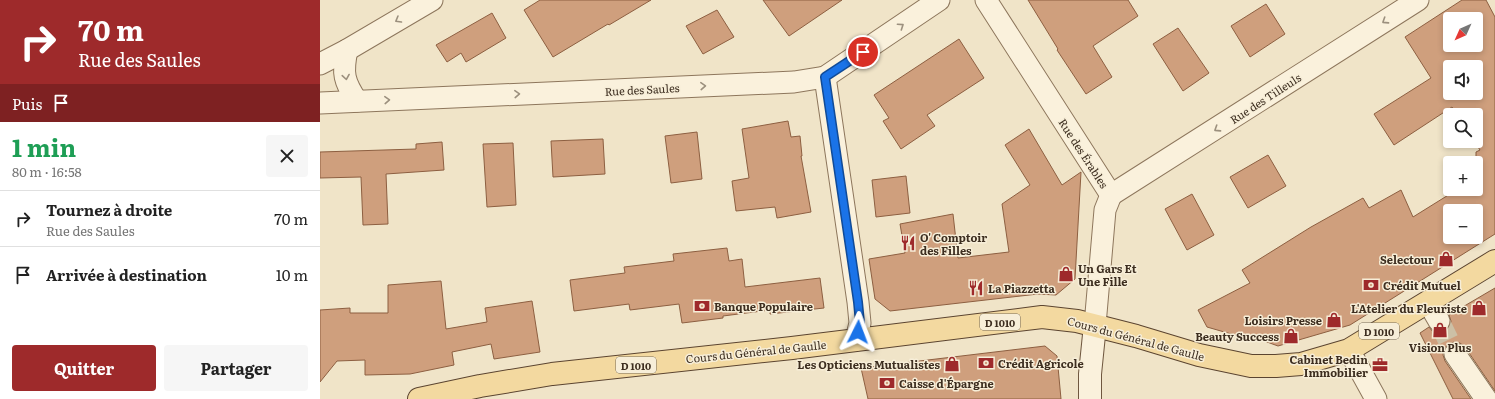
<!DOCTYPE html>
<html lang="fr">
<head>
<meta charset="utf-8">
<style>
  body { margin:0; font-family:Literata,serif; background:#f6f6f6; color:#222; height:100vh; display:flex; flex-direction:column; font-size:15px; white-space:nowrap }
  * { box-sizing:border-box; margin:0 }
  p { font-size:13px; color:#767676 }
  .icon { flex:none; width:22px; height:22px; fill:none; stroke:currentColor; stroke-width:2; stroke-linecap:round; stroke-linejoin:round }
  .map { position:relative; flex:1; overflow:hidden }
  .side { display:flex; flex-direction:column; background:#fff; width:320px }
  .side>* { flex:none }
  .guide { background:#9e2a2b; color:#fff; overflow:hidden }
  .needle { width:26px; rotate:225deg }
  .fabs { position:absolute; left:1123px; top:12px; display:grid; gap:8px }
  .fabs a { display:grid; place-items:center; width:40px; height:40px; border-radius:4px; background:#fff; box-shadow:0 2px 6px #0003; font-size:20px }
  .pin { position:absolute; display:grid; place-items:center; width:34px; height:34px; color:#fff; margin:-17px; border:2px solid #fff; border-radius:50%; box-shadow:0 1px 4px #0007 }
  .me { position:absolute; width:44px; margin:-22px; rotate:3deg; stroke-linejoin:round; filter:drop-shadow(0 0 3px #0008) }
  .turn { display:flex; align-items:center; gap:14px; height:84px; padding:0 12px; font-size:18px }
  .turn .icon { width:52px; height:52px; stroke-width:2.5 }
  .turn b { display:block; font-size:28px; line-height:34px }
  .then { display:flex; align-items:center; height:38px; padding:0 12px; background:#0003; gap:8px; font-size:15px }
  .round { display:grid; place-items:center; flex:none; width:42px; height:42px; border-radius:4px; background:#f6f6f6 }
  .summary { display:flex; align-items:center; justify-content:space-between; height:68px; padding:0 12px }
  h1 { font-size:24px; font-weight:700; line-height:30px; color:#1e9e55 }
  .cta { display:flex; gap:8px; margin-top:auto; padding:8px 12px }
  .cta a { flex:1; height:46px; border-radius:4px; background:#9e2a2b; color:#fff; font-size:16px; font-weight:700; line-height:46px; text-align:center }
  .cta a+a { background:#f6f6f6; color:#222 }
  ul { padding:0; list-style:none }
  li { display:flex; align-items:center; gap:12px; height:56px; padding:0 12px; border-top:1px solid #e0e0e0 }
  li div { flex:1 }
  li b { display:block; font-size:15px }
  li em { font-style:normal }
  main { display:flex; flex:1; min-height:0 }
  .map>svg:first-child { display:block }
  .building { fill:#cf9f7d; stroke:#8d5f41; fill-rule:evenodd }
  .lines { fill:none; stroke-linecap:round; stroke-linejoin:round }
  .street-tunnel { stroke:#ccc0a6; stroke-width:21; stroke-dasharray:21 10; stroke-linecap:butt }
  .street-casing { stroke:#8d765c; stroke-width:23 }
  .secondary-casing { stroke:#6f573f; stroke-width:24 }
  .primary-casing { stroke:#5b4430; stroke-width:24 }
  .street { stroke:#faf1dc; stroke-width:21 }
  .secondary { stroke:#faf1dc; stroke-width:22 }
  .primary { stroke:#f3d9a0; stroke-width:22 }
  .oneway { stroke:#9c907e }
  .route-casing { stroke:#114b97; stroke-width:10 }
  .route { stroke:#1a73e8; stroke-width:7 }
  .labels { text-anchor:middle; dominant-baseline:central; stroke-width:3; stroke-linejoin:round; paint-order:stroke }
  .shield { fill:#f7eed8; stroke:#756857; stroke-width:1 }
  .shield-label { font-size:10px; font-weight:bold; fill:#3d2e20 }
  .street-label { font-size:11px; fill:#3d2e20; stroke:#f7eed8 }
  .poi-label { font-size:11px; font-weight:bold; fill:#3d2e20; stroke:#f7eed8; text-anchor:start }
</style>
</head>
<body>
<main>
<section class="side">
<div class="guide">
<div class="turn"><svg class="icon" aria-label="right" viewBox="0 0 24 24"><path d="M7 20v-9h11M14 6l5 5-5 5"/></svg><div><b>70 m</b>Rue des Saules</div></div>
<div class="then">Puis<svg class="icon" aria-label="arrive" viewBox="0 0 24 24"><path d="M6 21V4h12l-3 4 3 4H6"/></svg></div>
</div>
<div class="summary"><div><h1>1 min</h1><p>80 m · 16:58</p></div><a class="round"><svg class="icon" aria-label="close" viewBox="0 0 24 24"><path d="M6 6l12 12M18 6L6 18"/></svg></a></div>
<ul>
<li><svg class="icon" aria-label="right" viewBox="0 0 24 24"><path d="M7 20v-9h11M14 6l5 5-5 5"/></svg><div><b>Tournez à droite</b><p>Rue des Saules</p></div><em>70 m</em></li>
<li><svg class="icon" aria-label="arrive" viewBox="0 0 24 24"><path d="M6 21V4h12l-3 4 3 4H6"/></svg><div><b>Arrivée à destination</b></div><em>10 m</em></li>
</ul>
<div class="cta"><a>Quitter</a><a>Partager</a></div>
</section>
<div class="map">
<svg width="1175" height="399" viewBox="0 0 1175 399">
  <rect width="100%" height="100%" fill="#f0e4c8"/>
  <g class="building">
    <polygon points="220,0 331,0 289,25 288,24 233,57 204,10"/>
    <polygon points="443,0 522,0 469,36"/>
    <polygon points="708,0 808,0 818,16 773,46 792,77 766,94 737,50 738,49"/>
    <path d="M1142 0H1166L1175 17V234L1030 325 958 346 925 334V338L887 327 878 310 930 283 922 270 991 227 1043 198 1049 208 1081 190 1093 217 1138 189H1156V152L1160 150 1154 141H1156V115H1138L1132 107 1074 145 1054 114 1111 78 1085 37ZM1130 19H1156V45H1130ZM1130 67H1156V93H1130ZM1130 211H1156V237H1130Z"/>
    <polygon points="946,4 965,34 930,57 911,26"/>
    <polygon points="397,10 414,37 383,54 366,26"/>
    <polygon points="172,13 186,38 146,62 141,53 127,62 116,45"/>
    <polygon points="858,28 889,73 863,91 833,44"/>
    <polygon points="639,39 664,78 607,115 615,126 581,149 563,121 569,118 554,95"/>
    <polygon points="468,121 471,137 480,136 482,156 481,156 491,212 457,218 455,207 416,211 412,181 429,178 422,129"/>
    <polygon points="709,129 742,185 761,172 755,279 736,295 718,294 570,311 555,299 549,259 585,253 580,224 633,214 638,258 689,252 682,204 710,185 685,145"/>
    <polygon points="377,132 382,179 351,183 345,136"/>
    <polygon points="283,139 285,174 233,177 231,141"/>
    <polygon points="122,142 124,170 66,174 68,224 43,225 41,177 0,178 0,152 96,149 96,144"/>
    <polygon points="193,143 196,205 167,207 163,144"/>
    <polygon points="948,155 966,186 928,208 910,177"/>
    <polygon points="586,176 590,213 556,217 552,180"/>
    <polygon points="872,194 894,235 867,250 845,209"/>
    <polygon points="407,248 409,261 422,259 425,287 500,278 504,308 450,314 450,310 403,316 403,318 362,323 359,304 310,310 309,304 254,311 250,280 305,273 304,267 354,261 353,254"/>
    <polygon points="121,281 126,329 167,322 165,308 212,301 220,352 174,359 171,344 132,352 134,365 90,374 45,375 45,360 17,361 0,382 0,310 30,308 30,313 68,313 68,285"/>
    <polygon points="1175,288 1175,391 1145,347 1140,343 1134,342 1128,344 1124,349 1123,355 1125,361 1151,399 1133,399 1100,333 1109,327 1113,332 1119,333 1125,331 1130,327 1131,321 1129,315"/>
    <polygon points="725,346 737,356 741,399 548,399 541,368"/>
  </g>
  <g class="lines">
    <polyline class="street-tunnel" points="1119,321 1135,354"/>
    <defs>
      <g id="street">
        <polyline points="666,0 791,195"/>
        <path d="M27 50C22 73 24 82 37 101"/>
        <polyline points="0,64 27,50 112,0"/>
        <polyline points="505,77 538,302 540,323 536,340"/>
        <polyline points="0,103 474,82 505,77 619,0"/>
        <polyline points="791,195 1098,0"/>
        <polyline points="1108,302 1119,321"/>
        <polyline points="775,325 785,210 791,195"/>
        <polyline points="1029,350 1056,399"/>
        <polyline points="1135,354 1166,399"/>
      </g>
      <polyline id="secondary" points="770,399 770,374 775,325"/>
      <polyline id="primary" points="99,399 160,386 232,374 472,348 722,317 757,321 816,336 879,355 931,366 956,366 981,364 1029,350 1175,261"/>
    </defs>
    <use href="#street" class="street-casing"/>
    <use href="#secondary" class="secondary-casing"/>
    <use href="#primary" class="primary-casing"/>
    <use href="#street" class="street"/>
    <use href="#secondary" class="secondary"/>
    <use href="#primary" class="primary"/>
  </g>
  <defs><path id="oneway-chevron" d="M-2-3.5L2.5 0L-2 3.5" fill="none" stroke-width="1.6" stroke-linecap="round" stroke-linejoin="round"/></defs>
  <g class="oneway">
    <use href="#oneway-chevron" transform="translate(78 20) rotate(150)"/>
    <use href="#oneway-chevron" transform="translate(1065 21) rotate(147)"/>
    <use href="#oneway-chevron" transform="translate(581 26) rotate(-34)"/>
    <use href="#oneway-chevron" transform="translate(26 77) rotate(81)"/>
    <use href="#oneway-chevron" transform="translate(383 86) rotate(-3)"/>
    <use href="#oneway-chevron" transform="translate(197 94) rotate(-3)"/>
    <use href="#oneway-chevron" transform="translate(67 100) rotate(-3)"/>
    <use href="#oneway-chevron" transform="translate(897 129) rotate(147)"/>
  </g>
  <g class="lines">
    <defs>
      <polyline id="route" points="538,332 540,323 538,302 505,77 543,52"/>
    </defs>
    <use href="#route" class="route-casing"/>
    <use href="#route" class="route"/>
  </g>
  <defs>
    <symbol id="restaurant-bare" viewBox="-9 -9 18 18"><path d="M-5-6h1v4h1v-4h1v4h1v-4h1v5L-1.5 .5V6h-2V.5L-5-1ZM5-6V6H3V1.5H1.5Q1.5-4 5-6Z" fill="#9e2a2b" stroke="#f7eed8" stroke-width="2.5" paint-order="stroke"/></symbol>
    <symbol id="shop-bare" viewBox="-9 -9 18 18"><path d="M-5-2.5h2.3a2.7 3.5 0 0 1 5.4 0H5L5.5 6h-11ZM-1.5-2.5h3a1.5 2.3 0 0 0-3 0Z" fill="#9e2a2b" stroke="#f7eed8" stroke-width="2.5" paint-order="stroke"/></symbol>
    <symbol id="bank-bare" viewBox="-9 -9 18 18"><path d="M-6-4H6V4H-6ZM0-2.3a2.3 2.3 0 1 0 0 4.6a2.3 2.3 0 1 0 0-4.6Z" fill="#9e2a2b" stroke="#f7eed8" stroke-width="2.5" paint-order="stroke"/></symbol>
    <symbol id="office-bare" viewBox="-9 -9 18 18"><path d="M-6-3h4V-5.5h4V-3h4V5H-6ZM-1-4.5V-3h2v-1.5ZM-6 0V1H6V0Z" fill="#9e2a2b" stroke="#f7eed8" stroke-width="2.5" paint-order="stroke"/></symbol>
  </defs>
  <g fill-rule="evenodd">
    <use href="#restaurant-bare" x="577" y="232" width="22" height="22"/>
    <use href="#shop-bare" x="1115" y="248" width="22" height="22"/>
    <use href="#shop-bare" x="735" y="263" width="22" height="22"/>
    <use href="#bank-bare" x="1040" y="274" width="22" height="22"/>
    <use href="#restaurant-bare" x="645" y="277" width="22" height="22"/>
    <use href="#bank-bare" x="371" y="295" width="22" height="22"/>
    <use href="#shop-bare" x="1148" y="297" width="22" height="22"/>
    <use href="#shop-bare" x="1003" y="309" width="22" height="22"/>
    <use href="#shop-bare" x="1109" y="319" width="22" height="22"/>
    <use href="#shop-bare" x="960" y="325" width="22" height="22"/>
    <use href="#bank-bare" x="655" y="352" width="22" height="22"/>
    <use href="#shop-bare" x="621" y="353" width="22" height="22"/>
    <use href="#office-bare" x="1049" y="354" width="22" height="22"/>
    <use href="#bank-bare" x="556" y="372" width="22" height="22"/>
  </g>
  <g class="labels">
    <g class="shield">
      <rect x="660" y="314" width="40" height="16" rx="3"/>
      <rect x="1039" y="323" width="40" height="16" rx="3"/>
      <rect x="296" y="357" width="40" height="16" rx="3"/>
    </g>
    <g class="shield-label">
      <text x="680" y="322">D 1010</text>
      <text x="1059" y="331">D 1010</text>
      <text x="316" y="365">D 1010</text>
    </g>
    <g class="street-label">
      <text transform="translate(322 89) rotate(-3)">Rue des Saules</text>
      <text transform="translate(945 98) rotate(-33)">Rue des Tilleuls</text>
      <text transform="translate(764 153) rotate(57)">Rue des Érables</text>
      <text transform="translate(816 338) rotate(15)">Cours du Général de Gaulle</text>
      <text transform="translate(436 351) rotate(-6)">Cours du Général de Gaulle</text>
    </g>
    <g class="poi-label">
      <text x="600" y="237">O' Comptoir<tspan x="600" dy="13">des Filles</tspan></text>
      <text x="1114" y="259" text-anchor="end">Selectour</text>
      <text x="758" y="268">Un Gars Et<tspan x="758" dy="13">Une Fille</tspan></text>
      <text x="1063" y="285">Crédit Mutuel</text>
      <text x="668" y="288">La Piazzetta</text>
      <text x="394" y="306">Banque Populaire</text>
      <text x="1147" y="308" text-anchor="end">L'Atelier du Fleuriste</text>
      <text x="1002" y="320" text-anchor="end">Loisirs Presse</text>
      <text x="959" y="336" text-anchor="end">Beauty Success</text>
      <text x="1120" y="347" text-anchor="middle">Vision Plus</text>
      <text x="1048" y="359" text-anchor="end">Cabinet Bedin<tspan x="1048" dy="13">Immobilier</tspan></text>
      <text x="678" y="363">Crédit Agricole</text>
      <text x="620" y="364" text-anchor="end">Les Opticiens Mutualistes</text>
      <text x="579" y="383">Caisse d'Épargne</text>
    </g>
  </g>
</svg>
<div class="fabs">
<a><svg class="needle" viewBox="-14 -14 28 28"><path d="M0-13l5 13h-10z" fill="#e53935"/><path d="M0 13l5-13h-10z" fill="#767676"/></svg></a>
<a><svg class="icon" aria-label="sound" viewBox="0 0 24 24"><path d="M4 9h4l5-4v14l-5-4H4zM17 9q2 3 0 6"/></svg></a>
<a><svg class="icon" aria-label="search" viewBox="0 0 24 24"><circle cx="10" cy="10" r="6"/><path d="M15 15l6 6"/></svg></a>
<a>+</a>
<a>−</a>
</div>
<div class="pin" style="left:543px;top:52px;background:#d93025"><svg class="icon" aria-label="arrive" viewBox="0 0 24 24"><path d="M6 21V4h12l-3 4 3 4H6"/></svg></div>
<svg class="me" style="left:538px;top:332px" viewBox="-20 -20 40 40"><path d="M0-17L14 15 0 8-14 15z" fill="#1a73e8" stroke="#fff" stroke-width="4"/></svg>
</div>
</main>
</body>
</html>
